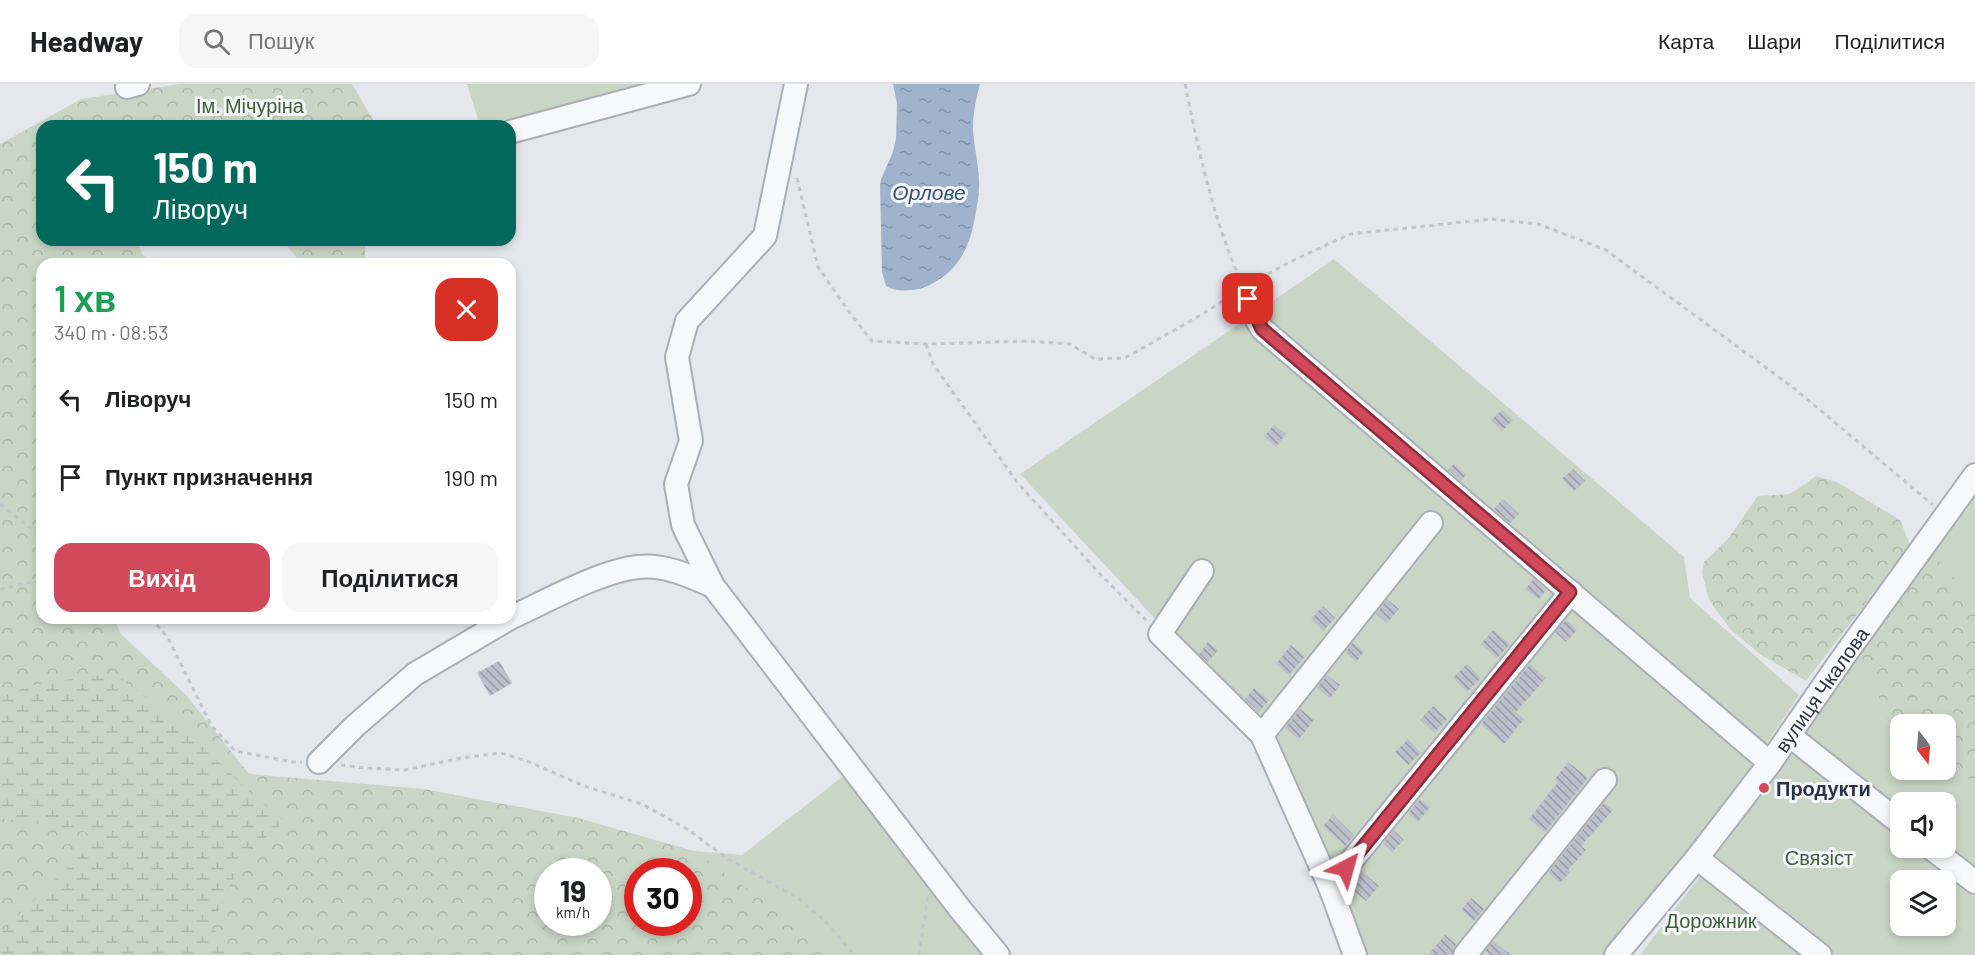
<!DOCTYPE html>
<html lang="uk">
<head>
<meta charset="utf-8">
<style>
  body { margin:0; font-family:Barlow,sans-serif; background:#f6f6f6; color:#202124; height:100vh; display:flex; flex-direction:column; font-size:22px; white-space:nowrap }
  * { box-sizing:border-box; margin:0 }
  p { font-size:20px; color:#757577 }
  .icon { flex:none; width:33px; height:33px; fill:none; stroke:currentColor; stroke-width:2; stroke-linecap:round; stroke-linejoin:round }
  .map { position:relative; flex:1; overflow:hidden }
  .details { position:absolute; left:36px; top:174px; width:480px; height:366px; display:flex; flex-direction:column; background:#fff; border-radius:18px; box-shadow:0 3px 9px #0003 }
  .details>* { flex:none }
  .banner { position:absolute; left:36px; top:36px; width:480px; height:126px; border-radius:18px; box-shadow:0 3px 9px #0003; background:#00695c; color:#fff; overflow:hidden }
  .needle { width:39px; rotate:164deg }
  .controls { position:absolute; left:1890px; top:630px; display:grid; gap:12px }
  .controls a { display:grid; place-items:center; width:66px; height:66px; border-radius:12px; background:#fff; box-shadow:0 3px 9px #0003; font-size:30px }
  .speed { position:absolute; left:534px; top:774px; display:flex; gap:12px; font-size:30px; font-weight:700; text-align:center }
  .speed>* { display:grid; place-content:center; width:78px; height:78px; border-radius:50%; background:#fff; box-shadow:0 3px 9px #0003; line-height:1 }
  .speed small { font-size:15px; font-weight:400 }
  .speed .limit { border:9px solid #d22; background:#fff; color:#111 }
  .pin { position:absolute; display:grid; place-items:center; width:51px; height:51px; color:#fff; margin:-26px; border-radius:12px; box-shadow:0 3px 9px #0006 }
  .me { position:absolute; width:66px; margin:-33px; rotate:39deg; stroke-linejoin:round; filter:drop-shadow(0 0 4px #0008) }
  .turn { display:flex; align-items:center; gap:21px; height:126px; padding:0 18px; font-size:27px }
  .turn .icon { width:78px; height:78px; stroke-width:2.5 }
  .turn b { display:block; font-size:42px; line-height:51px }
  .round { display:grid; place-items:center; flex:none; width:63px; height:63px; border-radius:18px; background:#f6f6f6 }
  .headline { display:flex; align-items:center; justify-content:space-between; height:102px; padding:0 18px }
  h1 { font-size:36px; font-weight:600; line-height:45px; color:#1e9e55 }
  .cta { display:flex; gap:12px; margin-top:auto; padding:12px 18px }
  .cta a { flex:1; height:69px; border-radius:18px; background:#d1495b; color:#fff; font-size:24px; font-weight:600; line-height:69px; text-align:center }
  .cta a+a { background:#f6f6f6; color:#202124 }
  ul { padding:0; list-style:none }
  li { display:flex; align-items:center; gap:18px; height:78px; padding:0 18px }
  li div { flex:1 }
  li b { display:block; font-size:22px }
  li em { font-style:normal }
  header { display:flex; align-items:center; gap:36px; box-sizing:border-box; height:84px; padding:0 30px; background:#fff; border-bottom:2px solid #e0e0e0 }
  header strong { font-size:28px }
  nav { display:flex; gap:33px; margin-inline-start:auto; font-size:21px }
  .search { width:420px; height:54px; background:#f6f6f6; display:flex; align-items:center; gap:15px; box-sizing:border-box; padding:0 21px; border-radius:18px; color:#757577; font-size:22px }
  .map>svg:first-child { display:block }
  .green { fill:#c9d6c5; fill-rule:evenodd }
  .forest { fill:url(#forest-crowns); fill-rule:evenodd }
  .wetland { fill:url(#wetland-marsh) }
  .water { fill:url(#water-ripples) }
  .building { fill:url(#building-back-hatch) }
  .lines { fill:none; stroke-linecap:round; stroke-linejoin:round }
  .minor-casing { stroke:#a9aeb7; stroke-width:26 }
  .path { stroke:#c2c5cb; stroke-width:3; stroke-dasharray:4.5 4.5; stroke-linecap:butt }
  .minor { stroke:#f7f8fa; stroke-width:22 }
  .route-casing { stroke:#882f3b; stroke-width:15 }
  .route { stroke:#d1495b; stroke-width:10 }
  .poi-dot { fill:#d1495b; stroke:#f4f6f9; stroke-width:2 }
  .labels { text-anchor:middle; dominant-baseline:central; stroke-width:6; stroke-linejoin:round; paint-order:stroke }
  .park-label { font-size:20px; fill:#3f6138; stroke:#f4f6f9 }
  .street-label { font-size:20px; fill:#2b3445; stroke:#f4f6f9 }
  .poi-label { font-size:20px; font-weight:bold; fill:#2b3445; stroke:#f4f6f9; text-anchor:start }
  .water-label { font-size:21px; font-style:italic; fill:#34527a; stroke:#f4f6f9 }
</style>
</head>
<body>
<header>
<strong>Headway</strong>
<div class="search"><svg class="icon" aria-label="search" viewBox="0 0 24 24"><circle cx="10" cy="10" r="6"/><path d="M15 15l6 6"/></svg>Пошук</div>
<nav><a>Карта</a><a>Шари</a><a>Поділитися</a></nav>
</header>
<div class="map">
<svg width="1975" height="871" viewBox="0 0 1975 871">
  <defs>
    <pattern id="forest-crowns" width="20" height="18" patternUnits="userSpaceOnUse" patternTransform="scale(1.5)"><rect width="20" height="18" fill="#c9d6c5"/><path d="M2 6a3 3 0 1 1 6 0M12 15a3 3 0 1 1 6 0" fill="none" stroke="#adb8ab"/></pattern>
    <pattern id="wetland-marsh" width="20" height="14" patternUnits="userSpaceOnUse" patternTransform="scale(1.5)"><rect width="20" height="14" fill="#c9d6c5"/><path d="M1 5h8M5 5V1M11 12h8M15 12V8" fill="none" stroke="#adb8ab"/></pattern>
    <pattern id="water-ripples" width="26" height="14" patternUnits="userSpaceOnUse" patternTransform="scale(1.5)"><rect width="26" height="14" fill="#9fb4cc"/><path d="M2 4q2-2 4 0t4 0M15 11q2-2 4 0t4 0" fill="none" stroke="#8293a7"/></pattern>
    <pattern id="building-back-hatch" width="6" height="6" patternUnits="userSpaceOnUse" patternTransform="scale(1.5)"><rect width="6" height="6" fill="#bbc0ca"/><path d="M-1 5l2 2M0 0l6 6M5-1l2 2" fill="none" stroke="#989da6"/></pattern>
  </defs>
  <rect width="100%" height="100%" fill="#e4e7ec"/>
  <g class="green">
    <polygon points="467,0 666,0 500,42 480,42"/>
    <polygon points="1334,175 1684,473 1690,514 1799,611 1753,680 1608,871 1359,871 1268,652 1159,539 1020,390"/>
    <path d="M1975 407V871H1640L1732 750ZM1900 640H1946V686H1900ZM1900 718H1946V764H1900ZM1900 796H1946V842H1900Z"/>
    <polygon points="860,679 1007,871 825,871 694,767 742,771"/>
  </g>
  <g class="forest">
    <path d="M180 0H352L373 36 372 42H42V156H137L142 170 152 180H42V534H115L120 549 187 612 249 690 424 705 578 734 694 767 815 853 826 871H0V60L81 15ZM548 788H598V838H548ZM638 788H688V838H638Z"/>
    <polygon points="282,156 365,156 365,180 302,180"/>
    <polygon points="1816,392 1837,398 1900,436 1910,461 1806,597 1761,571 1731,546 1709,516 1702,488 1704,478 1727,456 1758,412 1790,410"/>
    <polygon points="1932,478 1941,478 1975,518 1975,698 1946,684 1946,640 1900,640 1900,652 1892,642 1879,614 1878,603 1856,581 1859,572 1917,490"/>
  </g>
  <polygon class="wetland" points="114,589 167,629 252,710 285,738 246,768 211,842 234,871 0,871 0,849 101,751 0,734 0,613 33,601"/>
  <path class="water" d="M893 0H980C976 14 973 30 973 45 974 65 980 85 979 104 979 112 977 120 976 127 971 160 961 185 930 201 918 207 897 209 886 202L882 188 880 102 881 95 893 68 896 54 897 19Z"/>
  <g class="building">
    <polygon points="1502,326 1513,336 1502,347 1491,336"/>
    <polygon points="1274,341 1286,350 1276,363 1264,353"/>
    <polygon points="1454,380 1466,391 1461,397 1448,386"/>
    <polygon points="1573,385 1585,397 1574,407 1562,395"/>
    <polygon points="1503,415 1519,430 1510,439 1494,425"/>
    <polygon points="1534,495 1546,506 1539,515 1525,505"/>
    <polygon points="1387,515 1399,525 1387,539 1376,530"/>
    <polygon points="1323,522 1335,534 1323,547 1311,535"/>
    <polygon points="1566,536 1577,546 1566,558 1555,548"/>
    <polygon points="1493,546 1510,560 1497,574 1481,560"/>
    <polygon points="1208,558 1218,566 1208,578 1199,570"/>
    <polygon points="1353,559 1364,568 1356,578 1345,568"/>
    <polygon points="1291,561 1305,572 1289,591 1276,580"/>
    <polygon points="499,577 512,599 490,612 477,589"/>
    <polygon points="1467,580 1481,594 1467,608 1453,594"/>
    <polygon points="1530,580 1546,594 1516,628 1524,635 1504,660 1481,640"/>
    <polygon points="1327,591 1340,601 1330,614 1317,604"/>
    <polygon points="1254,604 1269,616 1259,628 1245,615"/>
    <polygon points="1433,622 1447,635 1434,649 1420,636"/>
    <polygon points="1300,625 1314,636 1299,655 1285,644"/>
    <polygon points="1408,655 1421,669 1408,681 1395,668"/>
    <polygon points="1568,678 1588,694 1545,748 1529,735 1558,698 1554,696"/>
    <polygon points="1420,715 1430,723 1418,738 1408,729"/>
    <polygon points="1604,719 1613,726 1581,762 1586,766 1568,786 1570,788 1560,799 1548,789"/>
    <polygon points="1333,731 1354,751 1345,762 1323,742"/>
    <polygon points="1394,746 1404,756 1392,768 1383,760"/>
    <polygon points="1361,787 1379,802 1366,817 1348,802"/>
    <polygon points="1471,814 1484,825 1474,837 1461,826"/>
    <polygon points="1445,851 1456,860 1452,871 1428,871"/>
    <polygon points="1493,857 1511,871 1491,871 1485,867"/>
  </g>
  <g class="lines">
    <defs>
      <g id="minor">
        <polyline points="796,0 765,152 687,237 677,273 691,357 676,400 683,441 713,502 960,825 998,871"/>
        <polyline points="127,3 138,0"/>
        <polyline points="510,48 689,0"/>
        <polyline points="1244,203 1252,227 1262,245 1770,679"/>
        <polyline points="1202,487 1160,550 1262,651"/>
        <path d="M510 534C545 518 600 487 638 483 664 480 690 492 713 502"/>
        <polyline points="1789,651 1900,739"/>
        <polyline points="319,678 355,642 415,590 510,534"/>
        <polyline points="1931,764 1975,798"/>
        <polyline points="1697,774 1820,871"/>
        <polyline points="1330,803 1262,651 1431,439"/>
        <polyline points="1355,871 1330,803 1571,508"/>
        <polyline points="1465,871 1605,696"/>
        <path id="s1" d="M1616 871 1697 774 1770 679 1842 575 1975 391"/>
      </g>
    </defs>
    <use href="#minor" class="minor-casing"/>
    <g class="path">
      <path d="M1185 0C1198 64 1211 125 1236 186"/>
      <polyline points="797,94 818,183 852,232 872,257 926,260 1028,257 1070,260 1095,275 1125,274 1201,231 1229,213"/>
      <polyline points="1260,194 1294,176 1350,150 1492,135 1538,140 1606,166 1795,305 1933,421"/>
      <polyline points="926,260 933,280 1017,398 1099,489 1146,536"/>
      <polyline points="0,420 42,453"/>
      <polyline points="0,505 42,496"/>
      <polyline points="151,534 168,554 211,641 235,667 293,678 302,678"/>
      <polyline points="341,681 365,684 404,686 461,674 501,669 527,677 584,702 642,720 687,745 728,775 798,814 828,840 854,871"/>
      <polyline points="919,871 928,812"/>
    </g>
    <use href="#minor" class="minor"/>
  </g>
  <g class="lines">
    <defs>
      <polyline id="route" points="1248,215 1262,245 1570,508 1346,784"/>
    </defs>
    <use href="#route" class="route-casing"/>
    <use href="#route" class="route"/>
  </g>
  <circle class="poi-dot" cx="1764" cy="704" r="6"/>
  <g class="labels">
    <g class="park-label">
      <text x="250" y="21">Ім. Мічуріна</text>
      <text x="1819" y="773">Связіст</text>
      <text x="1711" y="836">Дорожник</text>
    </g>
    <g class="street-label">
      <text stroke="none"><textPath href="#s1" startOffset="336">вулиця Чкалова</textPath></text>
    </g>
    <g class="poi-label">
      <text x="1776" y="704">Продукти</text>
    </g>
    <g class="water-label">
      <text x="929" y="107">Орлове</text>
    </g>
  </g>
</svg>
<div class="controls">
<a><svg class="needle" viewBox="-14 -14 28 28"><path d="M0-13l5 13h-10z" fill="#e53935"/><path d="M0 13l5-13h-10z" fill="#757577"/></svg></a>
<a><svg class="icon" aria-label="sound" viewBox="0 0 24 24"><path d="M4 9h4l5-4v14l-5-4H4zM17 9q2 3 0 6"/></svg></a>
<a><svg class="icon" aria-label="layers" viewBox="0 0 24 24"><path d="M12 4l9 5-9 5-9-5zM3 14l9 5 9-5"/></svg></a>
</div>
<div class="speed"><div>19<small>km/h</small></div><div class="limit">30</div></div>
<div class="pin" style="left:1248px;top:215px;background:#d93025"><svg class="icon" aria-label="arrive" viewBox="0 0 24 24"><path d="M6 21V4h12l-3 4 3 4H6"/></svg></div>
<svg class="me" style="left:1346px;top:784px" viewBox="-20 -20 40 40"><path d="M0-17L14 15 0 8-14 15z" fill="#d1495b" stroke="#fff" stroke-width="4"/></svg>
<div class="banner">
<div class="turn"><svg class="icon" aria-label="left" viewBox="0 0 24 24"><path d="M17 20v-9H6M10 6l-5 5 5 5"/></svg><div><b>150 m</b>Ліворуч</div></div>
</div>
<section class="details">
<div class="headline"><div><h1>1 хв</h1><p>340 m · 08:53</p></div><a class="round" style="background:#d93025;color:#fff"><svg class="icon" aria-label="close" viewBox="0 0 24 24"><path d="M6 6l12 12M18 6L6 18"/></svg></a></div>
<ul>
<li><svg class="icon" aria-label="left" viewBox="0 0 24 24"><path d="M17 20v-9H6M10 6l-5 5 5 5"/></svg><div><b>Ліворуч</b></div><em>150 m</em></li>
<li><svg class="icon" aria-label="arrive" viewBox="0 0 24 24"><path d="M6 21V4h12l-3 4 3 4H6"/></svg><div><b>Пункт призначення</b></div><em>190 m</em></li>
</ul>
<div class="cta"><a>Вихід</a><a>Поділитися</a></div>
</section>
</div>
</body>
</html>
